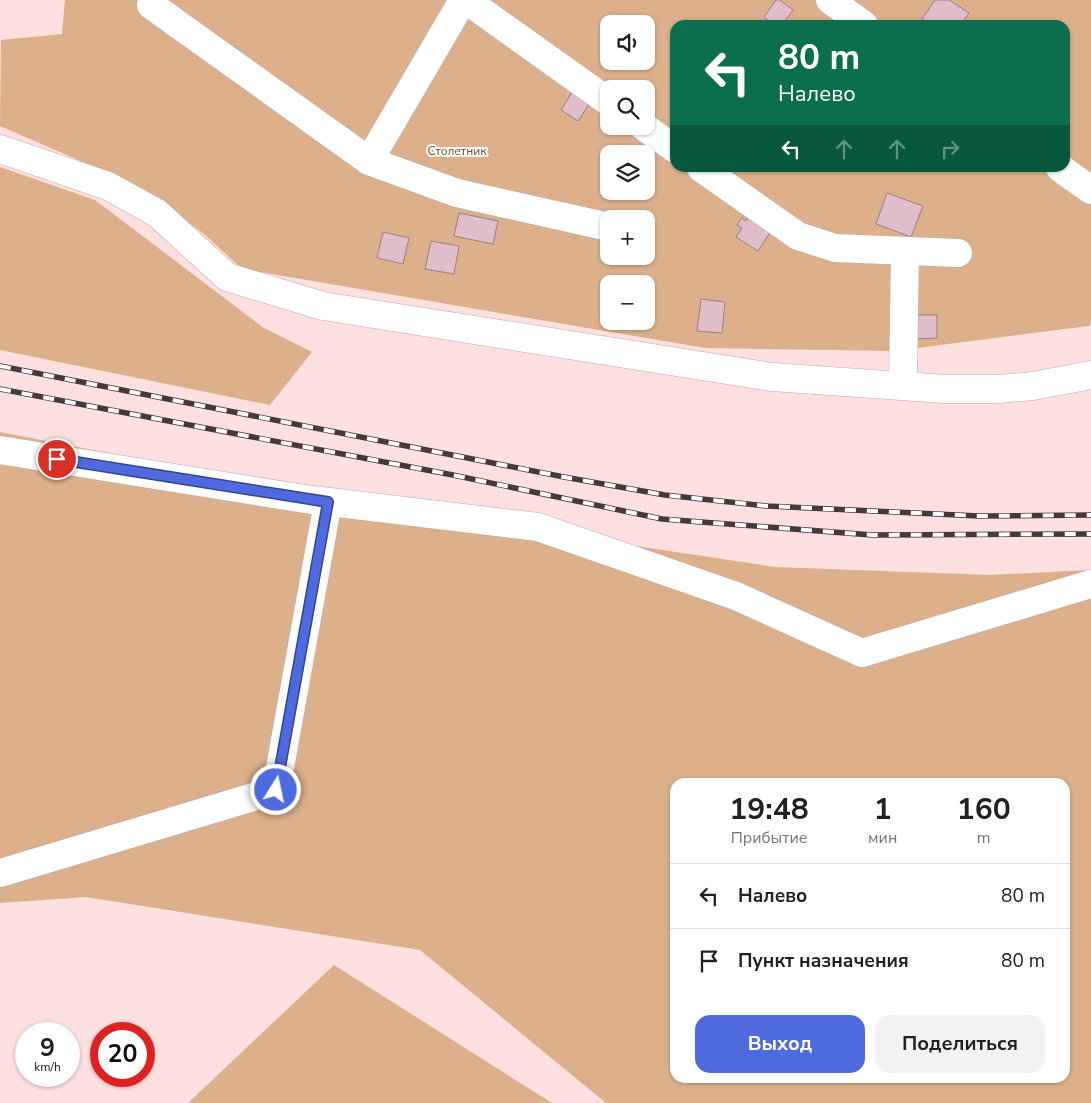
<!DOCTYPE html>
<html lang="ru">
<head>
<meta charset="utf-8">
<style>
  body { margin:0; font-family:"Nunito Sans",sans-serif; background:#f2f2f2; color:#202124; height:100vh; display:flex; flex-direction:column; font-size:19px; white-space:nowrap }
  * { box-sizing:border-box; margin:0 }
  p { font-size:16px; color:#757577 }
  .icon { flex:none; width:28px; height:28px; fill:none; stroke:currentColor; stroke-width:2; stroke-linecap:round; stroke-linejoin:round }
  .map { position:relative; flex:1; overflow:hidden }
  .sheet { position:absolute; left:670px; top:778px; width:400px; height:305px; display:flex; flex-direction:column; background:#fff; border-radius:15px; box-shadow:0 1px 4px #0004 }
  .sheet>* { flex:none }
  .guide { position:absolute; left:670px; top:20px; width:400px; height:152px; border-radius:15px; box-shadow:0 1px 4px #0004; background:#0b6e4f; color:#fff; overflow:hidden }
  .controls { position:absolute; left:600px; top:15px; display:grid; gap:10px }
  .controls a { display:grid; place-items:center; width:55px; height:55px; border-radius:10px; background:#fff; box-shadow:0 1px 4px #0004; font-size:25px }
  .speed { position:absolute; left:15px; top:1022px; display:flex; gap:10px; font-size:25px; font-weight:700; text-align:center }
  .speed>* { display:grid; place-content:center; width:65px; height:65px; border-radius:50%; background:#fff; box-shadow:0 1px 4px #0004; line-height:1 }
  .speed small { font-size:12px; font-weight:400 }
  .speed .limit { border:8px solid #d22; background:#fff; color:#111 }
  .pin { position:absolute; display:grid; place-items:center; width:42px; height:42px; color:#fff; margin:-21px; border:2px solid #fff; border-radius:50%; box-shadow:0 1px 5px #0007 }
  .me { position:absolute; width:55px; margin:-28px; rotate:10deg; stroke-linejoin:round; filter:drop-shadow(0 0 4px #0008) }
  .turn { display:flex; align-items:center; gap:18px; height:105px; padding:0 25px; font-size:22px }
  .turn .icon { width:65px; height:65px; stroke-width:2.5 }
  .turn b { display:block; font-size:35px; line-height:42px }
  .lanes { display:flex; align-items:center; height:48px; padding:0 25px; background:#0003; justify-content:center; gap:25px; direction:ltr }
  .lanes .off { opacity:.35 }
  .eta { display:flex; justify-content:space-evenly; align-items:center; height:85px; text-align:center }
  .eta b { font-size:30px; font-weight:700; line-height:35px }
  .action { display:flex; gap:10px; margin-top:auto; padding:10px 25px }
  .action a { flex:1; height:58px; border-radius:15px; background:#4f6adf; color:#fff; font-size:20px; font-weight:700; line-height:58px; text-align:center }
  .action a+a { background:#f2f2f2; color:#202124 }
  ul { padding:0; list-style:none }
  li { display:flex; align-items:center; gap:15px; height:65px; padding:0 25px; border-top:1px solid #e0e0e0 }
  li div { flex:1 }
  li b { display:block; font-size:19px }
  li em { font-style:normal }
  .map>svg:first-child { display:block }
  .green { fill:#dcb08b; fill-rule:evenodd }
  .building { fill:#e0bec9; stroke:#9c7d87 }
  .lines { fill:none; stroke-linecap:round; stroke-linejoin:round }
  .minor-casing { stroke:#c7a5a4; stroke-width:29 }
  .minor { stroke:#fff; stroke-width:28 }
  .rail-casing { stroke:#483838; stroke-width:5.5 }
  .rail { stroke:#fff; stroke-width:4; stroke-dasharray:11; stroke-linecap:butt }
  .route-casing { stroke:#334591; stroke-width:12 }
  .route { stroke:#4f6adf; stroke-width:9 }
  .labels { text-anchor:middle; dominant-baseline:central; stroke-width:4; stroke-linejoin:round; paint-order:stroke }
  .park-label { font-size:12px; fill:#774919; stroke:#fff }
</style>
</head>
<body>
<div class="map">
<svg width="1091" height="1103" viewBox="0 0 1091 1103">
  <rect width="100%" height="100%" fill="#fde0df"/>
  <g class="green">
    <path d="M65 0H1091V323L1089 326 894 351 705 348 242 269 204 234 138 186 0 126 1 40 62 34ZM609 24H646V61H609ZM675 25H1065V168H675ZM609 89H646V126H609ZM609 154H646V191H609ZM609 219H646V256H609ZM609 284H646V321H609Z"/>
    <polygon points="0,167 95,200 264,328 312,352 270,405 0,350"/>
    <path d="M0 432 411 512 775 567 990 575 1091 570V1103H606L420 950 86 897 0 903ZM675 782H1065V1078H675Z"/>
    <polygon points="334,965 552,1103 188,1103"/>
  </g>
  <g class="building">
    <polygon points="776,0 780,0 793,10 782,25 774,25 764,17"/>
    <polygon points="935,0 949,0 969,13 961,25 931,25 922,19"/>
    <polygon points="577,84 595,95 578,121 561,110"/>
    <polygon points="887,193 923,206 911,237 876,224"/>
    <polygon points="751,212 774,226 758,251 736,237 742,228 737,225 742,218 746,221"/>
    <polygon points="459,213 498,221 493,244 454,236"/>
    <polygon points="383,232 409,238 403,264 377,258"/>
    <polygon points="431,241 459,246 454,274 425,269"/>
    <polygon points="701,299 725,302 722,333 697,331"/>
    <polygon points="905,315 937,315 937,338 914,339"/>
  </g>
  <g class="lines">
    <defs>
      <g id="minor">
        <polyline points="466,0 609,102"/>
        <polyline points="830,0 864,25"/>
        <polyline points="151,5 369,161 457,193 609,227"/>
        <polyline points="643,126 675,149"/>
        <polyline points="0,149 108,186 157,213 227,277 323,306 772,377 945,389 998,389 1033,386 1091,375"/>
        <polyline points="369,161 463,0"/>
        <polyline points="701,168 798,236 835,248 958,253"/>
        <polyline points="1060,168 1091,190"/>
        <polyline points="903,385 905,251"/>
        <polyline points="0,450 305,499 538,527 736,596 862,653 1091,584"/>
        <polyline points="0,873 276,790 328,502"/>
      </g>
    </defs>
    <use href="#minor" class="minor-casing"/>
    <use href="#minor" class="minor"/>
    <defs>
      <g id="rail">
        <polyline points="0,366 564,477 665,495 767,506 979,516 1091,515"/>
        <polyline points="0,389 453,475 662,519 872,535 1091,534"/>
      </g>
    </defs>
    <use href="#rail" class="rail-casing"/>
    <use href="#rail" class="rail"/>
  </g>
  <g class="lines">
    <defs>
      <polyline id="route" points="57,459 328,502 276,790"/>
    </defs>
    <use href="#route" class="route-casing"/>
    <use href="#route" class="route"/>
  </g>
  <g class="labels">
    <g class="park-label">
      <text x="457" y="151">Столетник</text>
    </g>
  </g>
</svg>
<div class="controls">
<a><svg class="icon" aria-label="sound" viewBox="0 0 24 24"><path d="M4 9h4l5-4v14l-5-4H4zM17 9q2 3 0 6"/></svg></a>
<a><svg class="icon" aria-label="search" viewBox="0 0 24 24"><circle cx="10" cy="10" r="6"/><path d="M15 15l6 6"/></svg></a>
<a><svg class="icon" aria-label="layers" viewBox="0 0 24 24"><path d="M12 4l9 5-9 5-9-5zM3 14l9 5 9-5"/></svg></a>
<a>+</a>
<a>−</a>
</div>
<div class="speed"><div>9<small>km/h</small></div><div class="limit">20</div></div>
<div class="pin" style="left:57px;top:459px;background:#d93025"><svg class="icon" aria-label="arrive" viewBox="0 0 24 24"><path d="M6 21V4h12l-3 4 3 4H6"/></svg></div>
<svg class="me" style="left:276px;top:790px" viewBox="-20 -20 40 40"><circle r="17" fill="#4f6adf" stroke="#fff" stroke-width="3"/><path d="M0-11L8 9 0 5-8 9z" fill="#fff"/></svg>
<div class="guide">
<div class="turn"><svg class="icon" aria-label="left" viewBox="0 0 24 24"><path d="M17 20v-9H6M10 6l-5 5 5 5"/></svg><div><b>80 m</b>Налево</div></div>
<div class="lanes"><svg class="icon" aria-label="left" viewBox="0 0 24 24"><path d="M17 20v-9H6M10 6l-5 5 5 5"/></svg><svg class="icon off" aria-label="ahead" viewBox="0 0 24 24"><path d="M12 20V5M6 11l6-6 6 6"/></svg><svg class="icon off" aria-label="ahead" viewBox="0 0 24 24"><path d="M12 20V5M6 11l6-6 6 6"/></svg><svg class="icon off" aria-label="right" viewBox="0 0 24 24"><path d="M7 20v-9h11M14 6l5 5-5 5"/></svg></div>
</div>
<section class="sheet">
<div class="eta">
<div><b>19:48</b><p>Прибытие</p></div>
<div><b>1</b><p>мин</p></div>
<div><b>160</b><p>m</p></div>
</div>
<ul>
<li><svg class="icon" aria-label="left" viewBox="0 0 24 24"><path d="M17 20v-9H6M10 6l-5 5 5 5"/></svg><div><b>Налево</b></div><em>80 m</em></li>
<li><svg class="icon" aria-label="arrive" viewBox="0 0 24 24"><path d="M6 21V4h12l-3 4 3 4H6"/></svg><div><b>Пункт назначения</b></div><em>80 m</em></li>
</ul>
<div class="action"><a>Выход</a><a>Поделиться</a></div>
</section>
</div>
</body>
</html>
